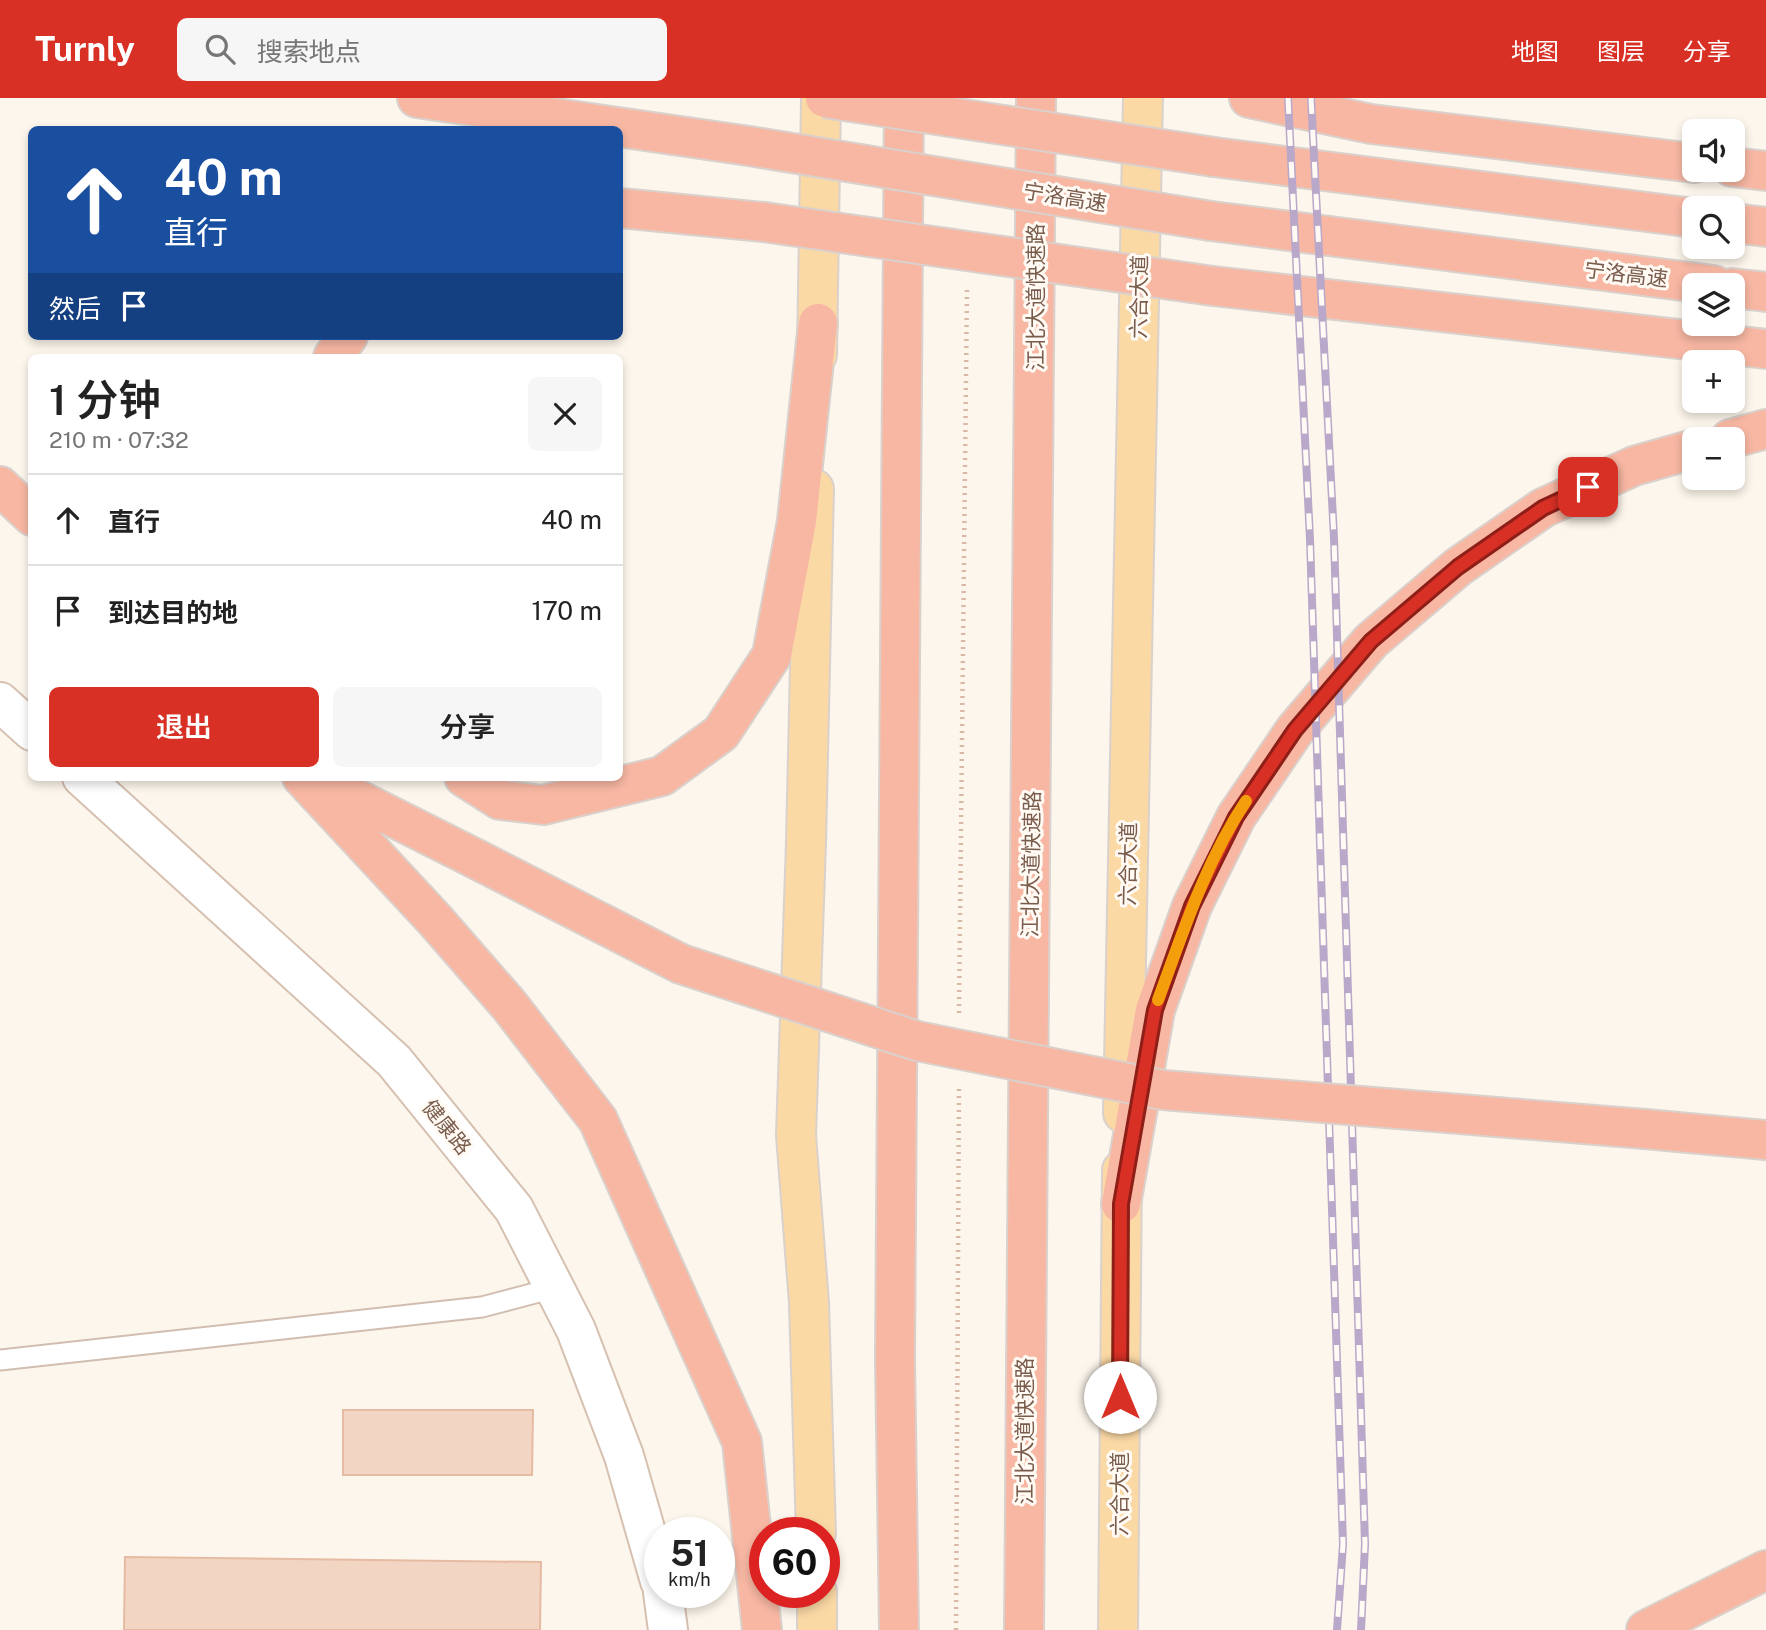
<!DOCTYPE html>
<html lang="zh">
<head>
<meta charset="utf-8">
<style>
  body { margin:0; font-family:"Public Sans","Noto Sans SC",sans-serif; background:#f6f6f6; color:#222; height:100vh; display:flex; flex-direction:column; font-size:26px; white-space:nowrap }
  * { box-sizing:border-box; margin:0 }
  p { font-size:23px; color:#767676 }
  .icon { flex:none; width:38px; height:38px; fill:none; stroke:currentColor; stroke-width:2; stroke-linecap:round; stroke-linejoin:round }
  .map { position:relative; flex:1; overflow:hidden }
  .panel { position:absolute; left:28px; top:256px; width:595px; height:427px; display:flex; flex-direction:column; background:#fff; border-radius:10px; box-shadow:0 4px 10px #0003 }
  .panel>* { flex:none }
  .top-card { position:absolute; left:28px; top:28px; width:595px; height:214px; border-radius:10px; box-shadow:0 4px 10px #0003; background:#1a4fa0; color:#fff; overflow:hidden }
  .fabs { position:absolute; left:1682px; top:21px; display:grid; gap:14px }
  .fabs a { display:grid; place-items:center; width:63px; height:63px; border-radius:10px; background:#fff; box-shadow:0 4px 10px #0003; font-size:35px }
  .speed { position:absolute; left:644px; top:1419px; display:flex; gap:14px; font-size:35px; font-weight:700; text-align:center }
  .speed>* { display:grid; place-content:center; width:91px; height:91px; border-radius:50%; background:#fff; box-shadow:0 4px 10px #0003; line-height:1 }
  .speed small { font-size:18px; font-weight:400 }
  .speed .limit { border:10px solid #d22; background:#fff; color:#111 }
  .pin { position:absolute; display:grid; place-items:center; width:60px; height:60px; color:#fff; margin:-30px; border-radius:14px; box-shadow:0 4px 10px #0006 }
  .me { position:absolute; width:77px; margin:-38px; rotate:0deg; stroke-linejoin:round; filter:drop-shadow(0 0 5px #0008) }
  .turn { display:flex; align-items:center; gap:24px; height:147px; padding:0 21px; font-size:32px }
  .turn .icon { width:91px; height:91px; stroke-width:2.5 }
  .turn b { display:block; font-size:49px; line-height:60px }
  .then { display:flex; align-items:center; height:66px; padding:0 21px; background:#0003; gap:14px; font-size:26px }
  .round { display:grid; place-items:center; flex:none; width:74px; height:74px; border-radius:10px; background:#f6f6f6 }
  .head { display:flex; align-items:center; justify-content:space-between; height:119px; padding:0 21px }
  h1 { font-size:42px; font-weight:600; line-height:52px }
  .primary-button { display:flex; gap:14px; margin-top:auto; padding:14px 21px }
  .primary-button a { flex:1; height:80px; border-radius:10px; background:#d93025; color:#fff; font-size:28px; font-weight:600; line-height:80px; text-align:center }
  .primary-button a+a { background:#f6f6f6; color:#222 }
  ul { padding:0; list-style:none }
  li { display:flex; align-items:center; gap:21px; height:91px; padding:0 21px; border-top:2px solid #e0e0e0 }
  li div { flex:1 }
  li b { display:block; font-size:26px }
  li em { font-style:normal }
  header { display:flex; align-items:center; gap:42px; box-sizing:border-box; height:98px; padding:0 35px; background:#d93025; color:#fff }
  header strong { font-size:33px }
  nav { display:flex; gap:38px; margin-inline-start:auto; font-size:24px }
  .search { width:490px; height:63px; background:#f6f6f6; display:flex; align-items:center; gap:18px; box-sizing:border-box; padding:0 24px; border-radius:10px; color:#767676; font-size:26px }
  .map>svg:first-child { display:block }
  .building { fill:#f3d5c3; stroke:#e6bba3; stroke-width:2 }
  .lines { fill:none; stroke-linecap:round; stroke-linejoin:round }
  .lane-casing { stroke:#d1beb0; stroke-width:23 }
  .secondary-casing { stroke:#d6c0b0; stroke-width:42 }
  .primary-casing { stroke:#dad1cd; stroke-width:42 }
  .highway-casing { stroke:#dad1cd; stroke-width:42 }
  .path { stroke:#d9b8a5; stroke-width:4.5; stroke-dasharray:2 5; stroke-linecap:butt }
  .lane { stroke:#fff; stroke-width:19 }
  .secondary { stroke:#fff; stroke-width:38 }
  .primary { stroke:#fbd9a5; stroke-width:38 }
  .highway { stroke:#f7b7a3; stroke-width:38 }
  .rail-casing { stroke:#b9a8c9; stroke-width:8 }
  .rail { stroke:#fffaf3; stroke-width:5; stroke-dasharray:16; stroke-linecap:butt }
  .highway-bridge-casing { stroke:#dad1cd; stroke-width:42; stroke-linecap:butt }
  .highway-bridge { stroke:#f7b7a3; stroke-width:38 }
  .route-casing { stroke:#8d1f18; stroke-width:18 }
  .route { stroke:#d93025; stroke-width:12 }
  .slow { stroke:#f59e0b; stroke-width:12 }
  .labels { text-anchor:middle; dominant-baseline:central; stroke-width:6; stroke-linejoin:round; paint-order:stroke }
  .street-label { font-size:21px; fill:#7a5c4d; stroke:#fffaf3 }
</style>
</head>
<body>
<header>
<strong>Turnly</strong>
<div class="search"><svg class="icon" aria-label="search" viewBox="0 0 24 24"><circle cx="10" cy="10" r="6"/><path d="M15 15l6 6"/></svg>搜索地点</div>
<nav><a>地图</a><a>图层</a><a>分享</a></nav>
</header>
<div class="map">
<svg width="1766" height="1532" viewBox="0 0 1766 1532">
  <rect width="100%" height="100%" fill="#fdf6ec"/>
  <g class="building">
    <polygon points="343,1312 533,1312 532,1377 343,1377"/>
    <polygon points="125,1459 541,1464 540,1532 124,1532"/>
  </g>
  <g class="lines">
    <defs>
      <polyline id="lane" points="0,1262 482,1209 554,1190"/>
      <g id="secondary">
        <polyline points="0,604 32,633"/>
        <polyline points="82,679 394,963 514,1111 576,1232 624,1358 660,1483"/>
        <polyline points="663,1494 668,1532"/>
      </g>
      <g id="primary">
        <polyline points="817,257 821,0"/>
        <polyline points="814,391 806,745 796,1037 809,1205 816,1435"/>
        <polyline points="1123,1015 1143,0"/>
        <polyline points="817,1494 817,1532"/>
        <polyline points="1118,1532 1122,1072"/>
      </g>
      <g id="highway">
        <polyline points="417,0 749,48"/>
        <polyline points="1249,0 1371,26 1694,65"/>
        <polyline points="1214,59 1694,120"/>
        <polyline points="1732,69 1766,73"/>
        <polyline points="620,110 764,124"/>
        <polyline points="1211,123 1714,187"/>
        <polyline points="1732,125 1766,129"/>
        <polyline points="1213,188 1766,251"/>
        <polyline points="1732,190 1766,194"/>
        <polyline points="333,259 348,238"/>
        <polyline points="1730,341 1766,331"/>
        <polyline points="0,388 32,418"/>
        <polyline points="302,679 435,822 509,907 598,1022 742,1344 762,1532"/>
        <polyline points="464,679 500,702 543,707 662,678 721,635 772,557 797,423 818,225"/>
        <polyline points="315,680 474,760"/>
        <polyline points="1645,1031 1766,1042"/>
        <polyline points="1121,1106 1155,912 1192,808 1236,719 1295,632 1371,543 1458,469 1543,410 1634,368 1694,351"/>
        <polyline points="899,1532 895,1261 904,0"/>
        <path d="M1024 1532C1025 1021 1035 511 1036 0"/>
        <polyline points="1646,1532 1766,1472"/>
      </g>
    </defs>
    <use href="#lane" class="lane-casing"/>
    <use href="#secondary" class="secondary-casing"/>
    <use href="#primary" class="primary-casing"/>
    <use href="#highway" class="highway-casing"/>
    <g class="path">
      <polyline points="959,915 967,189"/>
      <polyline points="956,1532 959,987"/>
    </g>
    <use href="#lane" class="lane"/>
    <use href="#secondary" class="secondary"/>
    <use href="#primary" class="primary"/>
    <use href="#highway" class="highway"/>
    <defs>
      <g id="rail">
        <polyline points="1288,0 1310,441 1343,1446 1337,1532"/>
        <polyline points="1311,0 1334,440 1365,1446 1361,1532"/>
      </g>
    </defs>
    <use href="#rail" class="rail-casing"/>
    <use href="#rail" class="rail"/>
    <defs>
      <g id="highway-bridge">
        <polyline points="825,0 1214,59"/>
        <polyline points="749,48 1211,123"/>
        <polyline points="764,124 1213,188"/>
        <polyline points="474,760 681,866 917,943 1163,992 1645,1031"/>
      </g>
    </defs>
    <use href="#highway-bridge" class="highway-bridge-casing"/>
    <use href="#highway-bridge" class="highway-bridge"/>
  </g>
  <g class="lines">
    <defs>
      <polyline id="route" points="1120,1299 1121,1106 1155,912 1192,808 1236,719 1295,632 1371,543 1458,469 1543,410 1588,389"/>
    </defs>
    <use href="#route" class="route-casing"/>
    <use href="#route" class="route"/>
    <path class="slow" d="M1158 902C1183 834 1206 763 1246 703"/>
  </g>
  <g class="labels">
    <g class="street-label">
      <text transform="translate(1065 99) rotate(9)">宁洛高速</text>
      <text transform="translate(1626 176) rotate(7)">宁洛高速</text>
      <text transform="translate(1035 199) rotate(-90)">江北大道快速路</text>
      <text transform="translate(1139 199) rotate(-89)">六合大道</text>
      <text transform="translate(1031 766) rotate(-89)">江北大道快速路</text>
      <text transform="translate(1128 766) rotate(-89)">六合大道</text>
      <text transform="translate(447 1029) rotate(51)">健康路</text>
      <text transform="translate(1024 1333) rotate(-90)">江北大道快速路</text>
      <text transform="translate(1119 1396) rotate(-90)">六合大道</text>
    </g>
  </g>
</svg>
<div class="fabs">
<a><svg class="icon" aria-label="sound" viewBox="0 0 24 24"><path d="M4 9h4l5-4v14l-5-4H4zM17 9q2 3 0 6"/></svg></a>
<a><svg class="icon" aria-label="search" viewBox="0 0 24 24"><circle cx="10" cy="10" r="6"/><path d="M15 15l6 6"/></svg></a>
<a><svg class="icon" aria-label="layers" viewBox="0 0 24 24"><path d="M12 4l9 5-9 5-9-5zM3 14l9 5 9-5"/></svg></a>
<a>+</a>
<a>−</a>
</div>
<div class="speed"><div>51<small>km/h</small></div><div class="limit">60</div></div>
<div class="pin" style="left:1588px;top:389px;background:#d93025"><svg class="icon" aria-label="arrive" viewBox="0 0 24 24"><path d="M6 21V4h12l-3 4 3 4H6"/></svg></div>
<svg class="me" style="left:1120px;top:1299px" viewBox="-20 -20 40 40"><circle r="19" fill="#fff"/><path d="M0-13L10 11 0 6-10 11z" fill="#d93025"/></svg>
<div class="top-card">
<div class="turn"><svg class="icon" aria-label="ahead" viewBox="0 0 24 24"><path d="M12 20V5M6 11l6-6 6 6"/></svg><div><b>40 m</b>直行</div></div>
<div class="then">然后<svg class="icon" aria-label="arrive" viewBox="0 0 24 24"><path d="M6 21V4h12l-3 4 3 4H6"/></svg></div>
</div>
<section class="panel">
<div class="head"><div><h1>1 分钟</h1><p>210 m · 07:32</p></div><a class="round"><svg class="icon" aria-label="close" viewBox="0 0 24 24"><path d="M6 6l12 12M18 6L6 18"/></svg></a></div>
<ul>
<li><svg class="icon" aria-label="ahead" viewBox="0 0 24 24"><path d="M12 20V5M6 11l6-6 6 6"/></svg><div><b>直行</b></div><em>40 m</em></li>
<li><svg class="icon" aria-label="arrive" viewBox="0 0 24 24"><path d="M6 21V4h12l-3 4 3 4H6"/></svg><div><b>到达目的地</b></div><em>170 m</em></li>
</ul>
<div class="primary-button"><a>退出</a><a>分享</a></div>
</section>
</div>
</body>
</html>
